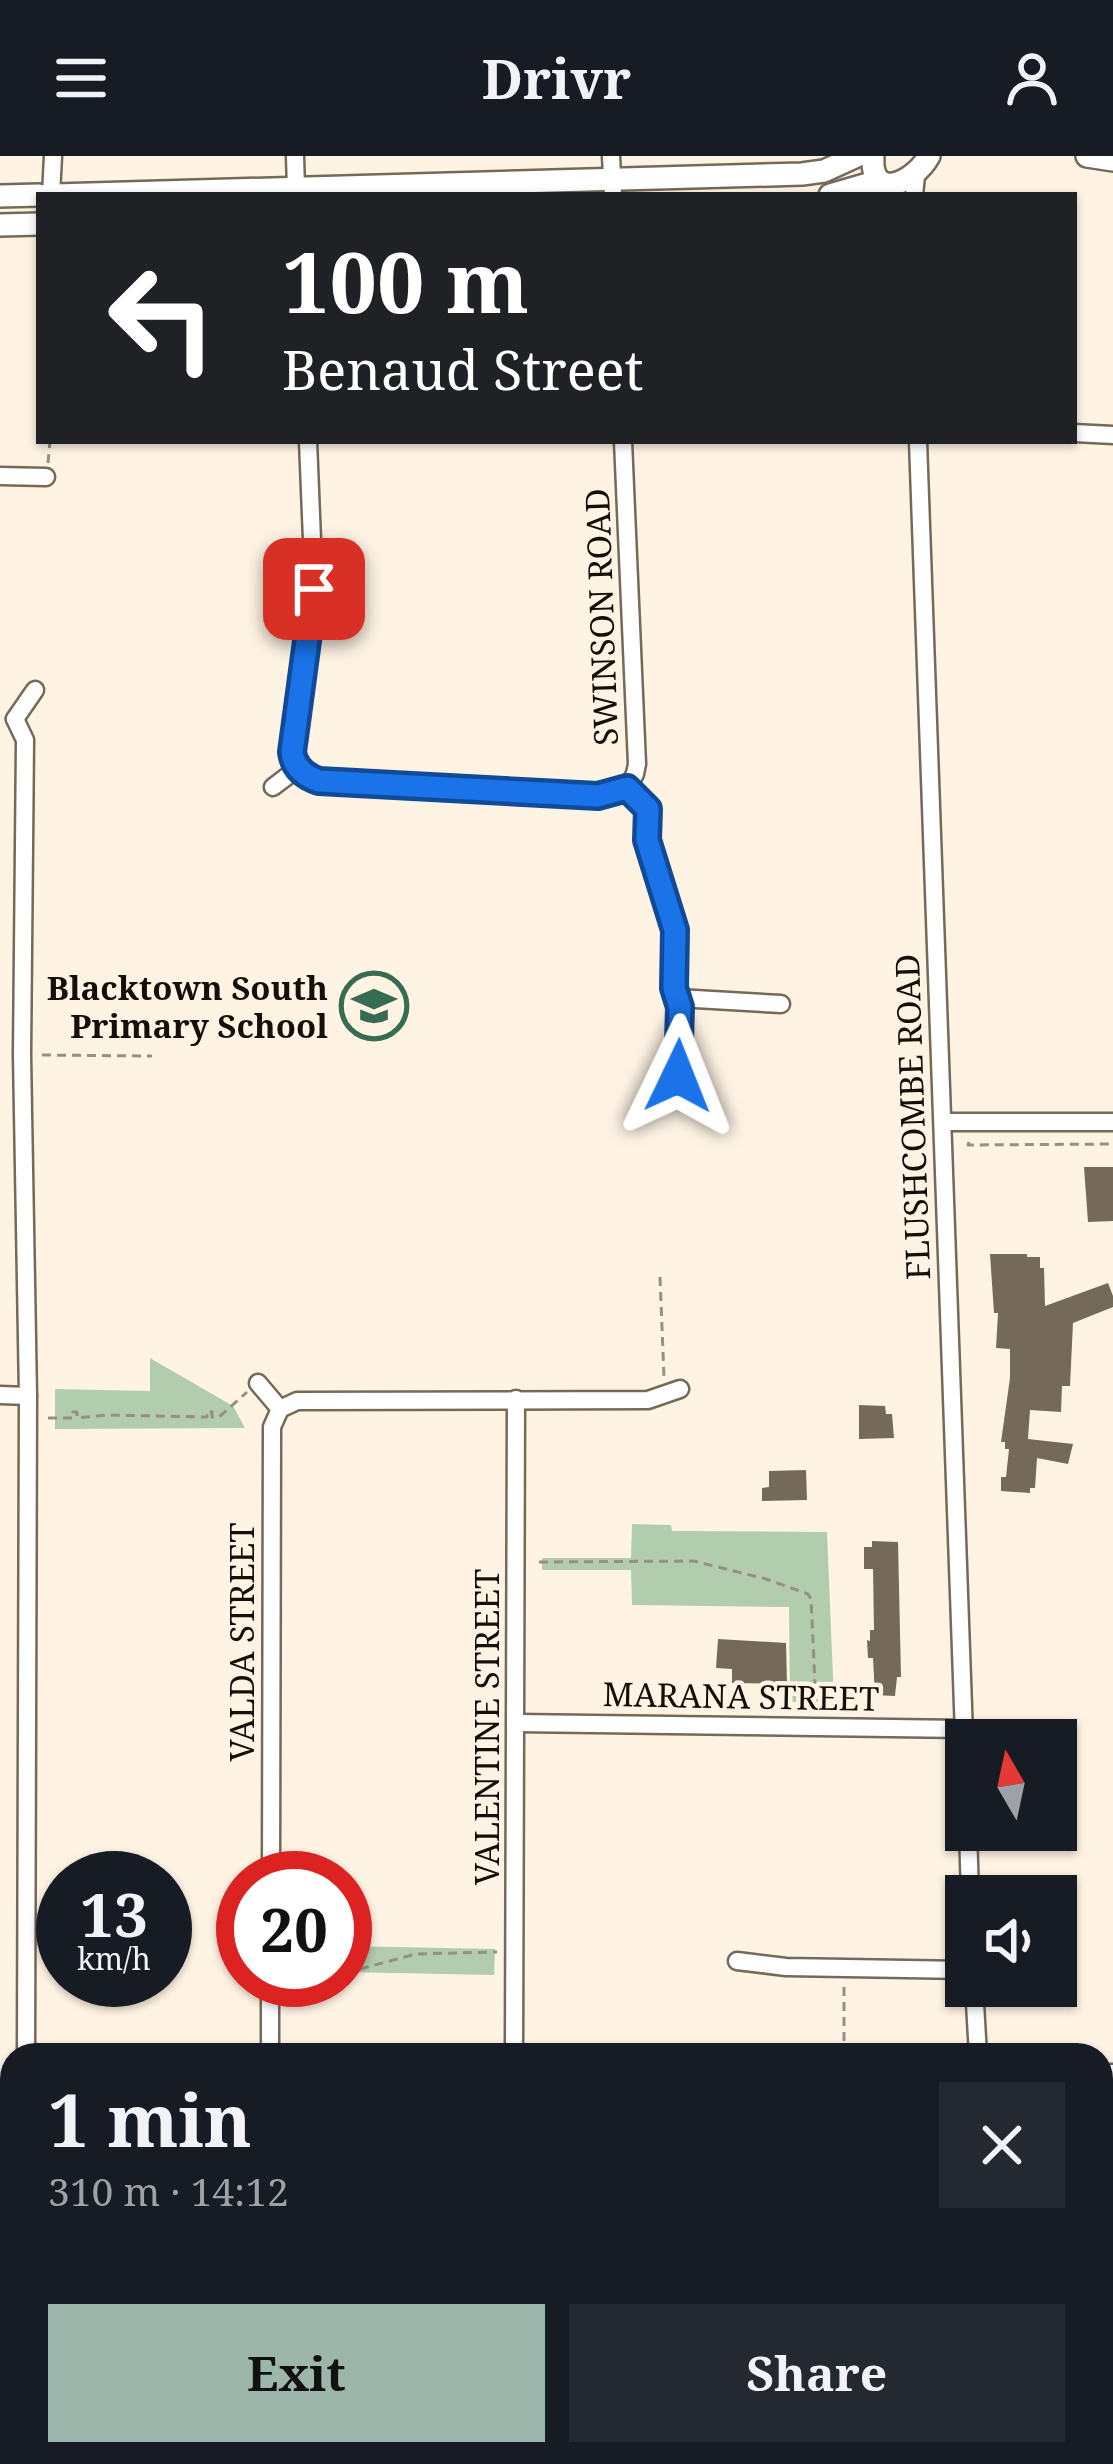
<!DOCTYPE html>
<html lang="en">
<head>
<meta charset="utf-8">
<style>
  body { margin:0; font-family:"Noto Serif",serif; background:#242831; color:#f1f3f6; height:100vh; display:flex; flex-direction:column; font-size:45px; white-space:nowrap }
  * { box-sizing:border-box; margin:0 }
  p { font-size:39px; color:#9ea1a6 }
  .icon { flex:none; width:66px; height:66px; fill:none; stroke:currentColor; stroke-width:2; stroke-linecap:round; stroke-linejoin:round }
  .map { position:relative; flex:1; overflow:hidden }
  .drawer { position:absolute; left:0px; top:1887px; width:1113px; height:423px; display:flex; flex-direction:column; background:#171b24; border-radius:36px 36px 0 0; box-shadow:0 3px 9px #0004 }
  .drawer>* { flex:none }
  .hud { position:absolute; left:36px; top:36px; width:1041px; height:252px; border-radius:0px; box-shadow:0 3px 9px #0004; background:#202124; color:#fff; overflow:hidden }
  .needle { width:78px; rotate:351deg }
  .tools { position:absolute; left:945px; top:1563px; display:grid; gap:24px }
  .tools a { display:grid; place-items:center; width:132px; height:132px; border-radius:0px; background:#171b24; box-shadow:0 3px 9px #0004; font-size:60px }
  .speed { position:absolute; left:36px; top:1695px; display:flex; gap:24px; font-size:60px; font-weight:700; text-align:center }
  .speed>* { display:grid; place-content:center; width:156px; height:156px; border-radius:50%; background:#171b24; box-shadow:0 3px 9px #0004; line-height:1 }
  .speed small { font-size:30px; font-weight:400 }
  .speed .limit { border:18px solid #d22; background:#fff; color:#111 }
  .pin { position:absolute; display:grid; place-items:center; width:102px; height:102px; color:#fff; margin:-51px; border-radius:24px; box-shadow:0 6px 18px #0006 }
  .me { position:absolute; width:132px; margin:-66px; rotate:2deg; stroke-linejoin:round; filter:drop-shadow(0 0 9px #0008) }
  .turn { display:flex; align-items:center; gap:42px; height:252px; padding:0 48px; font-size:54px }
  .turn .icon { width:156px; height:156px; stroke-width:2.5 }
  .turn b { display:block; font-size:84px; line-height:102px }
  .round { display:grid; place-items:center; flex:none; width:126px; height:126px; border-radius:0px; background:#242831 }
  .headline { display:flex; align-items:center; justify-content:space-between; height:204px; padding:0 48px }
  h1 { font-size:72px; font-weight:700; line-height:90px }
  .cta { display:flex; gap:24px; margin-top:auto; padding:24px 48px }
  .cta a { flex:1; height:138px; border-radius:0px; background:#9cb6ac; color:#111; font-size:48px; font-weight:700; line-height:138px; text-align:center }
  .cta a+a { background:#242831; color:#f1f3f6 }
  header { display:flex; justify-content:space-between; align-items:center; height:156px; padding:0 48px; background:#171b24; font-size:54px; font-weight:700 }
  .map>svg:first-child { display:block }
  .green { fill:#b2ccae }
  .building { fill:#756959 }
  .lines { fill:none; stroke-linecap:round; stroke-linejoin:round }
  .minor-casing { stroke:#756958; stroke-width:21 }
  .major-casing { stroke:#756958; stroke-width:26 }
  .path { stroke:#978f83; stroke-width:3; stroke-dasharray:9 6; stroke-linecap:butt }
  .minor { stroke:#fff; stroke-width:16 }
  .major { stroke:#fff; stroke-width:21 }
  .route-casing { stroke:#114b97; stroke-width:30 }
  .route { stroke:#1a73e8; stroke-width:21 }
  .labels { text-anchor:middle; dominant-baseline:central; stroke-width:9; stroke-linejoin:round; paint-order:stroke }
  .street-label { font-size:33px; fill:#140f09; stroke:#fff4e4 }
  .poi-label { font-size:33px; font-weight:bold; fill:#140f09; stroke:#fff4e4; text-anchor:end }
</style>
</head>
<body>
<header><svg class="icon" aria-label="menu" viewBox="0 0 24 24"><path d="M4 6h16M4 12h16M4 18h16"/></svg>Drivr<svg class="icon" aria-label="person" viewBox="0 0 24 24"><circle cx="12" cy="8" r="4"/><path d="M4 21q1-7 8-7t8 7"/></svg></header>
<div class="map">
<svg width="1113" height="2308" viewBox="0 0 1113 2308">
  <rect width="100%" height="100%" fill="#fff4e4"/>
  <g class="green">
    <polygon points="150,1202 233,1250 245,1272 55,1273 55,1233 150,1235"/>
    <polygon points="632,1368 671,1369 672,1375 827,1376 834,1546 790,1546 789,1451 632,1449 631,1414 542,1414 542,1402 631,1402"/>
    <polygon points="345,1790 495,1793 494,1819 345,1816"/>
  </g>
  <g class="building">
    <polygon points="1084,1011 1113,1011 1113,1065 1088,1066"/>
    <polygon points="990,1098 1027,1098 1027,1101 1040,1101 1040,1112 1044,1112 1045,1150 1108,1127 1113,1140 1113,1151 1073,1167 1070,1230 1062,1230 1061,1256 1030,1254 1028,1283 1073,1288 1068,1308 1037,1302 1035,1332 1030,1332 1030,1337 1001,1335 1001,1321 1006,1321 1009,1293 1005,1293 1005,1286 1001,1286 1010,1222 1010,1193 996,1192 998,1157 994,1157"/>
    <polygon points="859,1249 885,1250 886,1258 892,1258 894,1282 859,1283"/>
    <polygon points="806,1314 807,1344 762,1345 762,1332 769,1331 769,1315"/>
    <polygon points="872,1385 898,1386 901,1521 897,1521 895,1540 875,1539 873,1502 868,1502 867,1484 870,1485 870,1474 874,1474 873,1413 864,1413 864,1391 872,1391"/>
    <polygon points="718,1483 786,1487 787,1528 732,1527 732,1513 716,1512"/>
  </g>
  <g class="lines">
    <defs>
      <g id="minor">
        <polyline points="295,0 296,32"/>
        <polyline points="611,0 613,39"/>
        <polyline points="51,39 53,0"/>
        <polyline points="914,39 916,20"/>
        <polyline points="1074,277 1113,279"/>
        <polyline points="623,285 637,608 635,618 627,632"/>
        <polyline points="918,285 966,1635"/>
        <polyline points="0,320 46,321"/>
        <polyline points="15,563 25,584 22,899 28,1240 26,1899"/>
        <polyline points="15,563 35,534"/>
        <polyline points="298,612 309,622 318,624 598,640 609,639 627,632"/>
        <polyline points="298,612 293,603 292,586 314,433 308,285"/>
        <polyline points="273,631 298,612"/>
        <polyline points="627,632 648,653 647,684 675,774 674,831 680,851 678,920"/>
        <polyline points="678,842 781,848"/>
        <polyline points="944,966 1113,966"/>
        <polyline points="258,1227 280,1253"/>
        <polyline points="0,1239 28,1240"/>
        <polyline points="517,1567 964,1573"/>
        <polyline points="968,1674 970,1740"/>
        <polyline points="271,1722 272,1271 280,1253 297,1245 648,1244 680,1233"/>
        <polyline points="737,1805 786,1811 966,1814"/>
        <polyline points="974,1830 978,1899"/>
        <polyline points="270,1899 270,1824"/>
        <polyline points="514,1899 516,1243"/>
        <polyline points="1101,1917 1113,1917"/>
        <polyline points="296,2298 706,2301 718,2298"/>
        <polyline points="998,2298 998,2308"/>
        <polyline points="25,2308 25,2298"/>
      </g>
      <g id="major">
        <path d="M873 0C870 47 914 27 929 0"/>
        <polyline points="1087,0 1113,4"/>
        <polyline points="55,39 802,18 824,15 857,0"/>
        <polyline points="830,39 878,25"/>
        <polyline points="0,40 39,39"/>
        <polyline points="0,69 39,68"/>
      </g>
    </defs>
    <use href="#minor" class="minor-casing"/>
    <use href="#major" class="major-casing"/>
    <g class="path">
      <polyline points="48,307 50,285"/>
      <polyline points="42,899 152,900"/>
      <polyline points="969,986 968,989 1113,988"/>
      <polyline points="660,1121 664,1221"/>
      <polyline points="48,1262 73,1262 73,1256 77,1256 77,1262 107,1259 207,1261 207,1255 212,1256 212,1261 219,1261 247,1236"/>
      <polyline points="539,1406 694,1405 766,1423 808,1438 811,1443 816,1549"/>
      <polyline points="345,1812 360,1813 416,1798 497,1796"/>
      <polyline points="844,1831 844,1899"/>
    </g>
    <use href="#minor" class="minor"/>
    <use href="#major" class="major"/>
  </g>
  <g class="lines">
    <defs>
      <path id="route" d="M314 433 292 596C294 611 304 620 319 625L598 640 627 632 648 653 647 684 675 774 674 832 680 851 678 920"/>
    </defs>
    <use href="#route" class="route-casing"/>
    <use href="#route" class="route"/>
  </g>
  <defs>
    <symbol id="school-ring" viewBox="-11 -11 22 22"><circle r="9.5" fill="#fff4e4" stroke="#356c52" stroke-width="1.5"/><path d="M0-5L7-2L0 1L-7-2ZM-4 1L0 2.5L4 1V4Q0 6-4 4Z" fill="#356c52"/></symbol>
  </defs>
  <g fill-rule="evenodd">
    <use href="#school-ring" x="336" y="812" width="76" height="76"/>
  </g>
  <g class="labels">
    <g class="street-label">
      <text transform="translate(601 461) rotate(-92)">SWINSON ROAD</text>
      <text transform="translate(912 961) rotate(-92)">FLUSHCOMBE ROAD</text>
      <text transform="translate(241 1486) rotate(-90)">VALDA STREET</text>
      <text transform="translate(741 1540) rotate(1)">MARANA STREET</text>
      <text transform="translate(486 1571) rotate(-90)">VALENTINE STREET</text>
    </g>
    <g class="poi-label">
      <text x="328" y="831">Blacktown South<tspan x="328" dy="38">Primary School</tspan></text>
    </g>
  </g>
</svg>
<div class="tools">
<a><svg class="needle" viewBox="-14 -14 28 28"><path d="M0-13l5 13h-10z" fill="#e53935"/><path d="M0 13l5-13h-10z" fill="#9ea1a6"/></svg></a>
<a><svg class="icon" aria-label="sound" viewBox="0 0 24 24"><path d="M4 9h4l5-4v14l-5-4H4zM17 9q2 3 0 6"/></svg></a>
</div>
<div class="speed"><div>13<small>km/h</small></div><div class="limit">20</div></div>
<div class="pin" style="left:314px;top:433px;background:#d93025"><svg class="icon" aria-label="arrive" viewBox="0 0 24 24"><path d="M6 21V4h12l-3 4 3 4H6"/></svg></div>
<svg class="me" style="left:678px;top:920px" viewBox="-20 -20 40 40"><path d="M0-17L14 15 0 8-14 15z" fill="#1a73e8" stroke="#fff" stroke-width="4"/></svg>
<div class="hud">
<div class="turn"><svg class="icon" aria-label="left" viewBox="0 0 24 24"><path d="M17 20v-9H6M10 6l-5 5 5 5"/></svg><div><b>100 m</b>Benaud Street</div></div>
</div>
<section class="drawer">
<div class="headline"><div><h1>1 min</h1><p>310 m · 14:12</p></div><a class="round"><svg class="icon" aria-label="close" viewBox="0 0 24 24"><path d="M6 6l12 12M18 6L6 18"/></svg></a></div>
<div class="cta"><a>Exit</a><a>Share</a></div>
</section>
</div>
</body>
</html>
